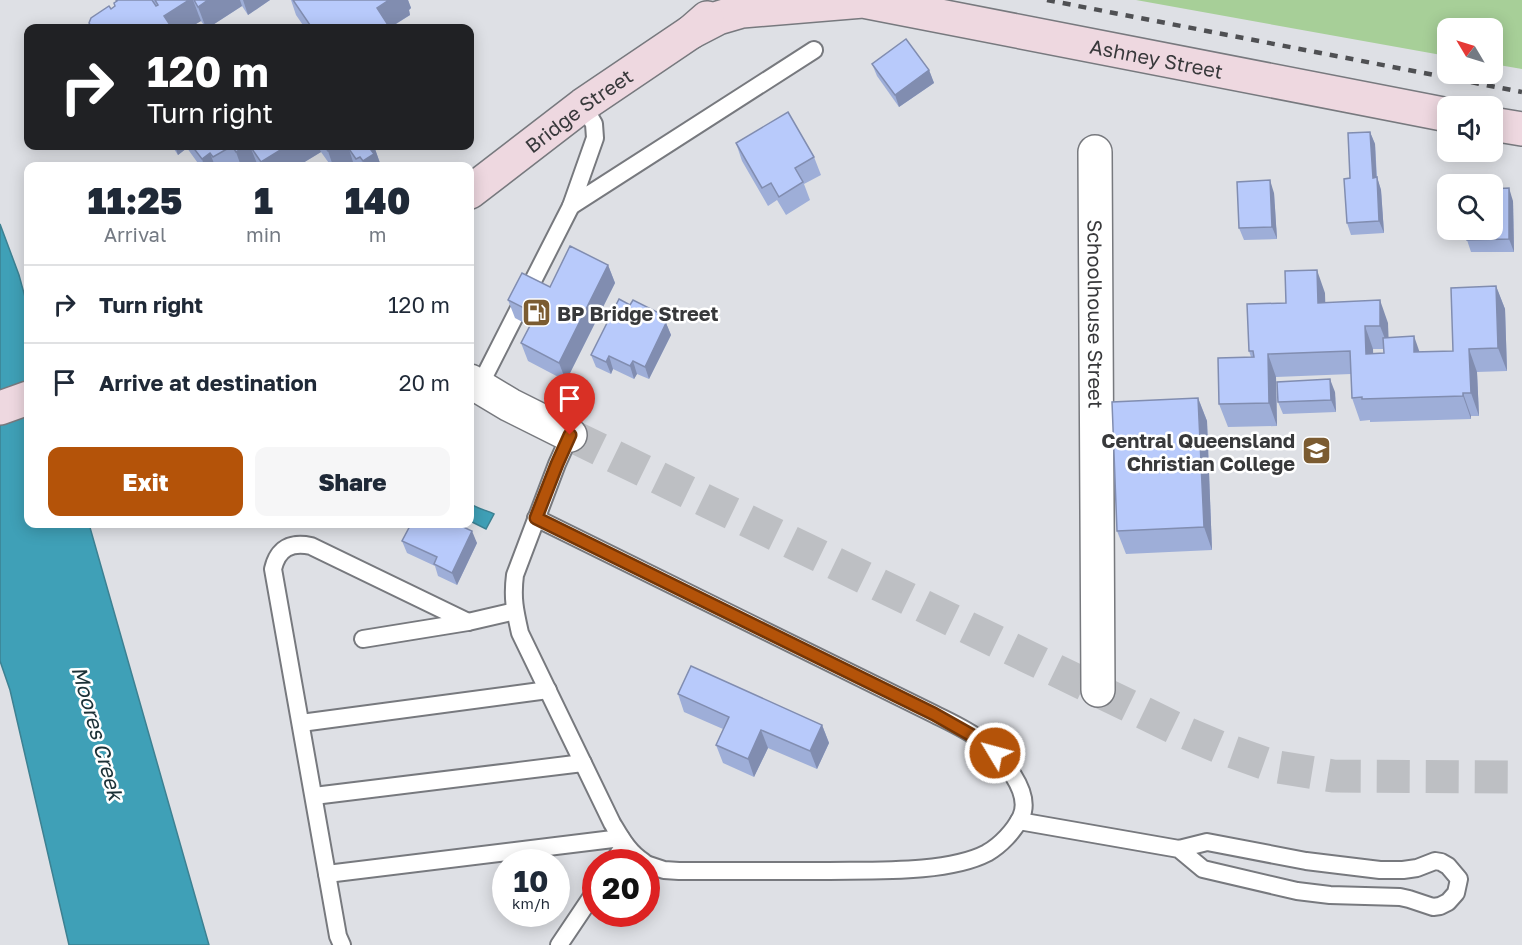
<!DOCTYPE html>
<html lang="en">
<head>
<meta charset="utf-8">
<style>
  body { margin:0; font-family:"Golos Text",sans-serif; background:#f6f6f7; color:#1f2937; height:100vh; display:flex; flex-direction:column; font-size:22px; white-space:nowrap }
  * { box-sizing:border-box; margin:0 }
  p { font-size:20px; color:#747a83 }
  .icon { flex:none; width:33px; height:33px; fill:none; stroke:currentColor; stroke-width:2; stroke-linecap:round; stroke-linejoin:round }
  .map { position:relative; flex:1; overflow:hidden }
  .side { position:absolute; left:24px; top:162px; width:450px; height:366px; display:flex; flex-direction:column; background:#fff; border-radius:12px; box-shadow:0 3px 15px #0003 }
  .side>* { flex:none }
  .top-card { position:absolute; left:24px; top:24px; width:450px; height:126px; border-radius:12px; box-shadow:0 3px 15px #0003; background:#202124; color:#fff; overflow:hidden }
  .needle { width:39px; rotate:308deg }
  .tools { position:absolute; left:1437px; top:18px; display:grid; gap:12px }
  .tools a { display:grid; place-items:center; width:66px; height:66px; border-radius:12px; background:#fff; box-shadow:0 3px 15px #0003; font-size:30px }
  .speed { position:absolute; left:492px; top:849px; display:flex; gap:12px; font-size:30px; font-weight:700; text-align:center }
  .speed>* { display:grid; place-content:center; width:78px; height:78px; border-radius:50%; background:#fff; box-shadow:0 3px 15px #0003; line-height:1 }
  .speed small { font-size:15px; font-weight:400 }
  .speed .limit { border:9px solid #d22; background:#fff; color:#111 }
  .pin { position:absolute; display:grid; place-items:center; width:51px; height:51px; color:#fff; margin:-62px -26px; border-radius:50% 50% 50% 0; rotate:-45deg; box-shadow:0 0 6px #0007 }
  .pin .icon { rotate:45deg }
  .me { position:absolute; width:66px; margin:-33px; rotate:307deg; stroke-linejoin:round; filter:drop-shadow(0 0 4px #0008) }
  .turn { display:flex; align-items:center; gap:21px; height:126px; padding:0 24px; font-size:27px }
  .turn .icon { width:78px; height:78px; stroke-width:2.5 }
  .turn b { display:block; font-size:42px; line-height:51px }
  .eta { display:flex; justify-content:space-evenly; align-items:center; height:102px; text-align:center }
  .eta b { font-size:36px; font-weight:800; line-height:42px }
  .button { display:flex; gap:12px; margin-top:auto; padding:12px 24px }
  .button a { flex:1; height:69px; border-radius:12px; background:#b45309; color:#fff; font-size:24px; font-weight:800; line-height:69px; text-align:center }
  .button a+a { background:#f6f6f7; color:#1f2937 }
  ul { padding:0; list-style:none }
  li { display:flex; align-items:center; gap:18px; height:78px; padding:0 24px; border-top:2px solid #e0e1e3 }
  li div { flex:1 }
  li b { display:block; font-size:22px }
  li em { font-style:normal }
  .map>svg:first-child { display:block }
  .green { fill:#a7cf98 }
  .water { fill:#3fa0b7; stroke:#3d8192; stroke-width:1.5 }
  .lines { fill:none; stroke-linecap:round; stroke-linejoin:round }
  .street-tunnel { stroke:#bdbfc3; stroke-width:33; stroke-dasharray:33 16; stroke-linecap:butt }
  .lane-casing { stroke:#77797e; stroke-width:20 }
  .street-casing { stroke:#77797e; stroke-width:36 }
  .secondary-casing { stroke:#77797e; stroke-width:36 }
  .lane { stroke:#fff; stroke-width:16 }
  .street { stroke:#fff; stroke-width:33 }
  .secondary { stroke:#eed8e0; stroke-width:33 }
  .rail { stroke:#4f5053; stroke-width:4.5; stroke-dasharray:8 8; stroke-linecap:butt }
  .wall { fill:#9eaed8; fill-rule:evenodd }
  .shaded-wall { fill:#818db0 }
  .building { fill:#b8cafb; stroke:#818db0; stroke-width:1.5 }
  .route-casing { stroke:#753606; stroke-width:15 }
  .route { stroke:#b45309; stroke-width:10 }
  .labels { text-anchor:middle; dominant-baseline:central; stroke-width:5; stroke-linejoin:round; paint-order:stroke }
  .street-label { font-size:20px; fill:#38393b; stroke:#fff }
  .poi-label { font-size:20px; font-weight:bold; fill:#38393b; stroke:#fff; text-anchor:start }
  .water-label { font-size:21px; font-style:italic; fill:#1b3137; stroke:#fff }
</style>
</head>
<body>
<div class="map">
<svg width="1522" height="945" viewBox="0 0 1522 945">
  <rect width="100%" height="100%" fill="#dee0e5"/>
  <polygon class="green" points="1136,0 1522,0 1522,69 1493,64 1492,28 1448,28 1447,56"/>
  <g class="water">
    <polygon points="0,224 19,275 28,308 28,524 89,524 209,945 69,945 10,690 0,661"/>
    <path d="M470 503C474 508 487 510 494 514L486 529 470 521Z"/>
  </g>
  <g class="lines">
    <polyline class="street-tunnel" points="570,435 1179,730 1219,747 1272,766 1333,776 1522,777"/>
    <defs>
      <g id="lane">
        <polyline points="583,105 594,124 595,138 571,206 814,50"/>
        <polyline points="479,387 571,206"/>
        <path d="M570 435 557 464 515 575C512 598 515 611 520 633L612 823C621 838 629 853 644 862"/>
        <path d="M536 518 934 714C950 722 968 730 982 741 1001 756 1033 792 1021 817 1014 831 1001 845 987 853 947 874 869 870 825 871 776 871 727 871 679 871L664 870 646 864"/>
        <polyline points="363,639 468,622 515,611"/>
        <polyline points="301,723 548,690"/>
        <polyline points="314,796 583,763"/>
        <polyline points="1019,821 1179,849 1207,842 1306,861 1380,870 1403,870 1417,868 1435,861 1441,862 1448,866 1459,879 1456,893 1448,902 1440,906 1433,907 1409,899 1400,897 1330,895 1297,891 1203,869 1179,849"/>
        <polyline points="613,862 625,844"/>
        <polyline points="327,874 621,838"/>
        <path d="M342 945 338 936 273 569C278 548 291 542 311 546L468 622"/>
        <polyline points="559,945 596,890"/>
      </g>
      <g id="street">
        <path id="s1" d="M1095 152 1098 690"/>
        <polyline points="470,381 510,405 570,435"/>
      </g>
      <g id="secondary">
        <path id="s2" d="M691 32 718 18 742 11 863 1 1448 115"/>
        <polyline points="1492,124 1522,129"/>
        <path id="s3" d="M470 192 583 105 691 32 707 18"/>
        <polyline points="0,408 28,398"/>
      </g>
    </defs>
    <use href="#lane" class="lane-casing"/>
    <use href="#street" class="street-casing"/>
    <use href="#secondary" class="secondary-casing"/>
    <use href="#lane" class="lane"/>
    <use href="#street" class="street"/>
    <use href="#secondary" class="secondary"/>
    <polyline class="rail" points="1047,0 1522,92"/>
  </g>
  <g class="wall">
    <polygon points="116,0 270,0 248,15 242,6 208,28 206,28 201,21 189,28 91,28 89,23 115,6 114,3 116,2"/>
    <polygon points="291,0 408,0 411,8 409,10 410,15 390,28 305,28 296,15"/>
    <polygon points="872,64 929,70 934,83 899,107 877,76"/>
    <polygon points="1370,132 1375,144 1377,177 1381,190 1384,233 1351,235 1347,223 1350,178"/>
    <polygon points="736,143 814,157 821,175 804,184 810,200 786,215 777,200 768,206 742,161"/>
    <polygon points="172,146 379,146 375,149 381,166 355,166 353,162 346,166 331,166 321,152 298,166 200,166 187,148 178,155"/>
    <polygon points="1274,193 1277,239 1244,240 1239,228"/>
    <polygon points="1513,201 1514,252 1471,252 1467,240"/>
    <polygon points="608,265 615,283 566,381 528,361 521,343 530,326 515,318 508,300 550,287"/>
    <path d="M1496 286 1505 309 1507 371 1477 372 1479 416H1471V419L1370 422V420L1360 421 1352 398 1351 374 1276 377 1277 426 1228 427 1219 404 1251 357 1249 351 1286 303 1325 293V302L1388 323V337L1419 352 1453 351ZM1373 349H1384V353L1373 354Z"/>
    <polygon points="630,305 661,314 664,322 666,323 671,335 649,379 637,374 634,379 613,369 611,374 596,367 591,355"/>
    <polygon points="1335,392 1336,412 1283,414 1278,402"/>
    <polygon points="1198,398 1207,421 1212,550 1126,554 1117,531"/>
    <polygon points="463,524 464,527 477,543 457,585 438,576 435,566 407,553 402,541"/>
    <polygon points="678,694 822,725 829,743 817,769 768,748 754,777 723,763 716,745 723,729 684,712"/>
  </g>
  <g class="shaded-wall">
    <polygon points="189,0 193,0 201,21 189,28 169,28 164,16"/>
    <polygon points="208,0 240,0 242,6 208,28 206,28 198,7"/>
    <polygon points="243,0 270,0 248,15"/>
    <polygon points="389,0 408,0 411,8 409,10 410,15 389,28 377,8"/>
    <polygon points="929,70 934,83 899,107 895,95"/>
    <polygon points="1370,132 1375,144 1377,190 1373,178"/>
    <polygon points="175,146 186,146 187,148 178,155"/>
    <polygon points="246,146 250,146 258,166 241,166 236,152"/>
    <polygon points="287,146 318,146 321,152 298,166 263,166 261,162"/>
    <polygon points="335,146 348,146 351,153 349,149 353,162 346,166 333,166 328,151"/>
    <polygon points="365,146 379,146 375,149 381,166 365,166 363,161"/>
    <polygon points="210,153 215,166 204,166 202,159"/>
    <polygon points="1377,177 1381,190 1384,233 1379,221"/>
    <polygon points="1270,180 1274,193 1277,239 1272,227"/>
    <polygon points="1509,188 1513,201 1514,252 1509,239"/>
    <polygon points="608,265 615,283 566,381 559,363"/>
    <polygon points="1317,270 1325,293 1326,326 1318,303"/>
    <polygon points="1496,286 1505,309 1507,371 1498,348"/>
    <polygon points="1380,300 1388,323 1389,349 1380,326"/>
    <polygon points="661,314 665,325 666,323 671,335 649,379 645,367 658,319"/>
    <polygon points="1365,326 1373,349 1374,377 1366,354"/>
    <polygon points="1414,336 1422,359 1414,352"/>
    <polygon points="1469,349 1477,372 1479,416 1471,393"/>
    <polygon points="1268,354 1276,377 1277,426 1269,403"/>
    <polygon points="609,356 613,369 611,374 606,362"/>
    <polygon points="633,361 637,374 634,379 630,366"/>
    <polygon points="1330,379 1335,392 1336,412 1331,400"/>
    <polygon points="1463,393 1471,416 1471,419 1463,396"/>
    <polygon points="1198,398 1207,421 1212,550 1204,527"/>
    <polygon points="472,531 477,543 457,585 452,573"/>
    <polygon points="822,725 829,743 817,769 810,751"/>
    <polygon points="761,730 768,748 754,777 748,759"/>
  </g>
  <g class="building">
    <polygon points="116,0 152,0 156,6 158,5 155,0 189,0 164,16 172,28 92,28 89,23 91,18 109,6 111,9 115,6 114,3 117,1"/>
    <polygon points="194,0 208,0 198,7"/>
    <polygon points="293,0 389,0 377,8 390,28 312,28"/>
    <polygon points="906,39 929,70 895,95 872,64"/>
    <polygon points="788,112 814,157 795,168 803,182 779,197 771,183 762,188 736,143"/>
    <polygon points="1370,132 1373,178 1377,177 1379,221 1347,223 1344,179 1350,178 1348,133"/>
    <polygon points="192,146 246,146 236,152 232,146 213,157 210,153 202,159"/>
    <polygon points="250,146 287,146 261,162"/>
    <polygon points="324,146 335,146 328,151"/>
    <polygon points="351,146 373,146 374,148 371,150 374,154 363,161 360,157 356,159 349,149 352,147"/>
    <polygon points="1270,180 1272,227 1239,228 1237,182"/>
    <polygon points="1509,188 1509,239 1467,240 1467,230 1492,230 1492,189"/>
    <polygon points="570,246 608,265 559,363 521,343 536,314 508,300 522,273 550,287"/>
    <polygon points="1317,270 1318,303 1380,300 1380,326 1365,326 1366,354 1384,353 1383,338 1414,336 1414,352 1453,351 1451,288 1496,286 1498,348 1469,349 1471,393 1463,393 1463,396 1362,399 1362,397 1352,398 1350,351 1268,354 1269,403 1219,404 1218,358 1254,357 1253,351 1249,351 1247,304 1286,303 1285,271"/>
    <polygon points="619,299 630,305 633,300 661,314 658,319 666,323 645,367 633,361 630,366 609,356 606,362 591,355"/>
    <polygon points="1330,379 1331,400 1278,402 1277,382"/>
    <polygon points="1198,398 1204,527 1117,531 1112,402"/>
    <polygon points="411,524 458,524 457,524 472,531 452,573 434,564 437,557 402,541"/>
    <polygon points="691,666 822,725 810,751 761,730 748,759 716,745 729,717 678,694"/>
  </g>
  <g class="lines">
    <defs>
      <polyline id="route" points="570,435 557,464 536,518 934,714 980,740 995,753"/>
    </defs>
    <use href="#route" class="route-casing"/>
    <use href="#route" class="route"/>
  </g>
  <defs>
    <symbol id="fuel-square" viewBox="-11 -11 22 22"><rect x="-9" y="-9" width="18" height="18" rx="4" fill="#7b5b31" stroke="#fff"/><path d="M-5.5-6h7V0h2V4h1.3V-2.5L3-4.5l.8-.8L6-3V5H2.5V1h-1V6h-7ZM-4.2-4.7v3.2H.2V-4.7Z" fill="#fff"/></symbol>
    <symbol id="school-square" viewBox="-11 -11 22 22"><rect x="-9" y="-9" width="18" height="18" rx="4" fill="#7b5b31" stroke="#fff"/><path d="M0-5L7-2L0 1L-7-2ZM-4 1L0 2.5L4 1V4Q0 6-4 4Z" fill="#fff"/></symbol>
  </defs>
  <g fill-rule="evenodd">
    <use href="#fuel-square" x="520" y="296" width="33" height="33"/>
    <use href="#school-square" x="1300" y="434" width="33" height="33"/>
  </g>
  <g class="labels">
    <g class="street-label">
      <text stroke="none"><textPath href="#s2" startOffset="476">Ashney Street</textPath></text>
      <text stroke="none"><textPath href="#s3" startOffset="136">Bridge Street</textPath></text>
      <text stroke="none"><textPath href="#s1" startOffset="162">Schoolhouse Street</textPath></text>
    </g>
    <g class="poi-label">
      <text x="557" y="313">BP Bridge Street</text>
      <text x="1295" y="440" text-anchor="end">Central Queensland<tspan x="1295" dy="23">Christian College</tspan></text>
    </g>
    <g class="water-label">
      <text transform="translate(98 733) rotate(74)">Moores Creek</text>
    </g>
  </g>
</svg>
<div class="tools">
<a><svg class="needle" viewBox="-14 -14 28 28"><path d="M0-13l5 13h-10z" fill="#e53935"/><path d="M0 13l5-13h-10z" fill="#747a83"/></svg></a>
<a><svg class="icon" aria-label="sound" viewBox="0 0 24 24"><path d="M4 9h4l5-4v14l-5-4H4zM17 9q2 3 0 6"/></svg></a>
<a><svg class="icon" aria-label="search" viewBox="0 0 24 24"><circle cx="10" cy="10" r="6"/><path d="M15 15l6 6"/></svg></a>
</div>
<div class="speed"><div>10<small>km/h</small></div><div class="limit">20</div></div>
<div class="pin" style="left:570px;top:435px;background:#d93025"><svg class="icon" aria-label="arrive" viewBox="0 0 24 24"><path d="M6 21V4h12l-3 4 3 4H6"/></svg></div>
<svg class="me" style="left:995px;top:753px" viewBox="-20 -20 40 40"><circle r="17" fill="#b45309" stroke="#fff" stroke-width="3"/><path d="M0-11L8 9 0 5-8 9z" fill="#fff"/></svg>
<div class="top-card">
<div class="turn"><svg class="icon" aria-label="right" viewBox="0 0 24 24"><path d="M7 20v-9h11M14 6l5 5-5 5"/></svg><div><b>120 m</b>Turn right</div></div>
</div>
<section class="side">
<div class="eta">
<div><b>11:25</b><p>Arrival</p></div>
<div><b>1</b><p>min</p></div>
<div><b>140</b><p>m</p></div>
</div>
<ul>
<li><svg class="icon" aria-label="right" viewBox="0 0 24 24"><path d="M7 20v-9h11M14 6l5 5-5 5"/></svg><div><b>Turn right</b></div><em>120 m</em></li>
<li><svg class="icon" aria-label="arrive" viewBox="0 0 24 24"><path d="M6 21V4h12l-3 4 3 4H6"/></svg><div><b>Arrive at destination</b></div><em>20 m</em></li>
</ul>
<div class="button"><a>Exit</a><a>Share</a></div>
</section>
</div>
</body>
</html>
